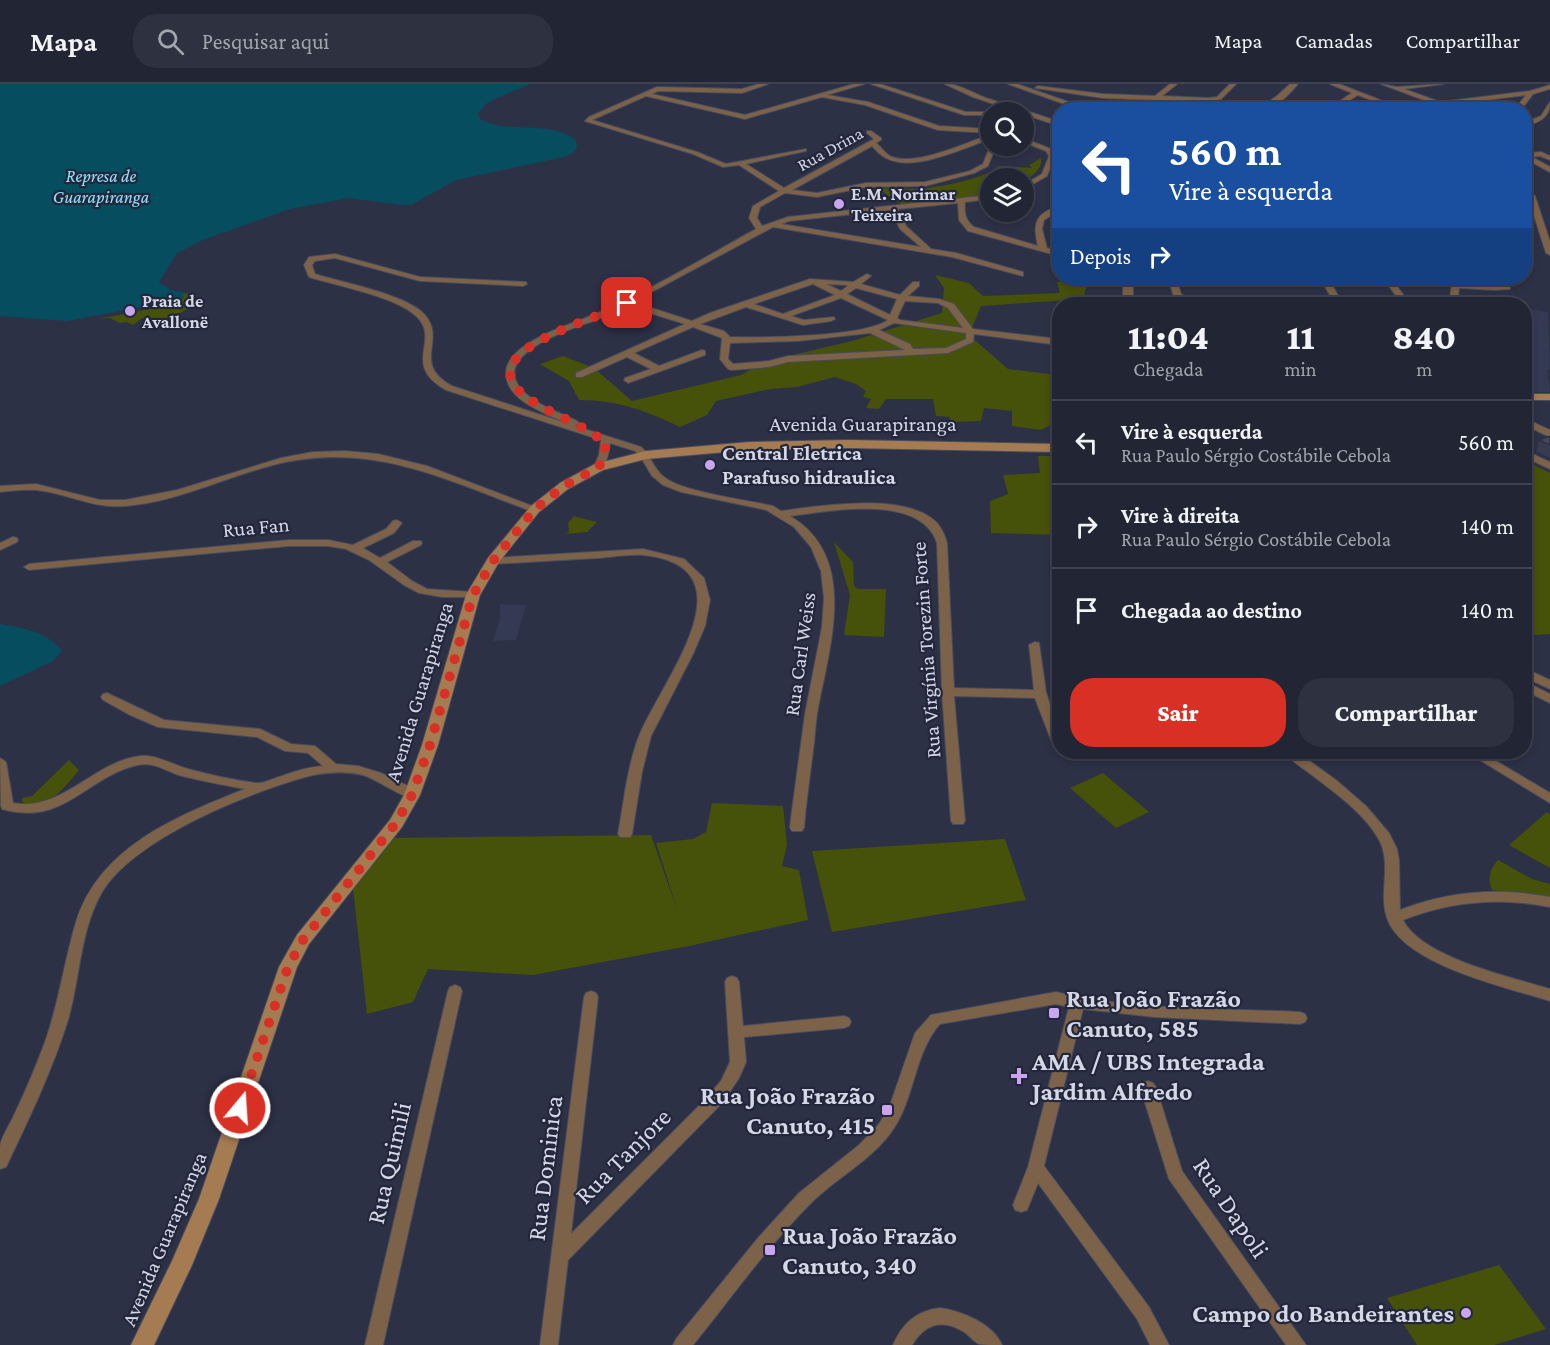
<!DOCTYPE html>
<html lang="pt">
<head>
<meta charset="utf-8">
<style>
  body { margin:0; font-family:"Crimson Pro",serif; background:#2e3140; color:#f1f3f6; height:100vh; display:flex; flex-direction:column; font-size:22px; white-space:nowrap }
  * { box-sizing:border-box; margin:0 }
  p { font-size:20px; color:#a2a5ac }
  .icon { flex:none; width:33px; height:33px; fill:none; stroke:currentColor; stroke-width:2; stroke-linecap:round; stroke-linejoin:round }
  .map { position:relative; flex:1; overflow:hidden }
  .sheet { position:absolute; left:1052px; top:213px; width:480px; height:462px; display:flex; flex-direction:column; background:#222534; border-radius:24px; box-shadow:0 3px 9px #0003,0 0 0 2px #3f424f }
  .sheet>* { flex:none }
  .banner { position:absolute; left:1052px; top:18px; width:480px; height:183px; border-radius:24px; box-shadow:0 3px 9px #0003,0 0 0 2px #3f424f; background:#1a4fa0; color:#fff; overflow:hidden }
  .fabs { position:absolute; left:980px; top:18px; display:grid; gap:12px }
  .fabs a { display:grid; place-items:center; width:54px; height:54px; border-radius:50%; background:#222534; box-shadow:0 3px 9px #0003,0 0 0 2px #3f424f; font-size:30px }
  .pin { position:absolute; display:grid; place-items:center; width:51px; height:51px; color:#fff; margin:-26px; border-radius:12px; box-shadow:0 3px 9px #0006 }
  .me { position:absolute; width:66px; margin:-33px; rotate:18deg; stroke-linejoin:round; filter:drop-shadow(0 0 4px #0008) }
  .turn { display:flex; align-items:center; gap:21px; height:126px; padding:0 18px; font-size:27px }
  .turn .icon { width:78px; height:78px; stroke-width:2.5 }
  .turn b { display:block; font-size:42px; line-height:51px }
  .then { display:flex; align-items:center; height:57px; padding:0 18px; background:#0003; gap:12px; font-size:22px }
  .eta { display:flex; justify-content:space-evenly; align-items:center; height:102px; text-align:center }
  .eta b { font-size:36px; font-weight:800; line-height:42px }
  .cta { display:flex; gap:12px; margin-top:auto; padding:12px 18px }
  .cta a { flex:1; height:69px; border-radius:24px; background:#d93025; color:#fff; font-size:24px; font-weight:800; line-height:69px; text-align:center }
  .cta a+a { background:#2e3140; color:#f1f3f6 }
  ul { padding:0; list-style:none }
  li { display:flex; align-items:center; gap:18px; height:84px; padding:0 18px; border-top:2px solid #3f424f }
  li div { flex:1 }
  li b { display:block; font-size:22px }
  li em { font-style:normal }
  header { display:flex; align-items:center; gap:36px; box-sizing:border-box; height:84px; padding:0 30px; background:#222534; border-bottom:2px solid #3f424f }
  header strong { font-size:28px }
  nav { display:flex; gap:33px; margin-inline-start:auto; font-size:21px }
  .search { width:420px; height:54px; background:#2e3140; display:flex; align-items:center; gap:15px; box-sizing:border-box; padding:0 21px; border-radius:24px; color:#a2a5ac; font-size:22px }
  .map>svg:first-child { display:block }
  .built { fill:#343954 }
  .green { fill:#465109 }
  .water { fill:#054d5f }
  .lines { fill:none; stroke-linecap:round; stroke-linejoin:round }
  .minor-casing { stroke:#484c5f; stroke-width:2 }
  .tertiary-casing { stroke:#484c5f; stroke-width:2 }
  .secondary-casing { stroke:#484c5f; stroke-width:2 }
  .minor { fill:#7c6248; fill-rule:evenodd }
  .tertiary { fill:#7c6248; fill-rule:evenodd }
  .secondary { fill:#a57b51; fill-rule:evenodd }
  .wall { fill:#383c4f }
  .building { fill:#41465c; stroke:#2e3140; stroke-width:1.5 }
  .route { stroke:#d93025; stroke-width:10; stroke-dasharray:0 18 }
  .poi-dot { fill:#c9a5ee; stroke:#23273c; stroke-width:2 }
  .labels { text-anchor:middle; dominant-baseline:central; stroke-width:4.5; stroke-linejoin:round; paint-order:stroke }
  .far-street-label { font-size:18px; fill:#d4d7e5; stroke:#23273c }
  .far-water-label { font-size:18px; font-style:italic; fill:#91e2fc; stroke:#23273c }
  .far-poi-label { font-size:18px; font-weight:bold; fill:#d4d7e5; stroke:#23273c; text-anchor:start }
  .street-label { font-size:21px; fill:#d4d7e5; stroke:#23273c }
  .poi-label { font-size:21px; font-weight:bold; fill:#d4d7e5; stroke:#23273c; text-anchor:start }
  .near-poi-label { font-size:26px; font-weight:bold; fill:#d4d7e5; stroke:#23273c; text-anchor:start }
  .near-street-label { font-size:26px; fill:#d4d7e5; stroke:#23273c }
</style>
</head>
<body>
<header>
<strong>Mapa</strong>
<div class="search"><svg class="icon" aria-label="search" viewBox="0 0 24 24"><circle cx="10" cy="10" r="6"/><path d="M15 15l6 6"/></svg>Pesquisar aqui</div>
<nav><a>Mapa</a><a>Camadas</a><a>Compartilhar</a></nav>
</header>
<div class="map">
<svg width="1550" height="1261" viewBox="0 0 1550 1261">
  <rect width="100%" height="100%" fill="#2d3146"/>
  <g class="built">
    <polygon points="1524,224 1548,228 1550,284 1547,286 1550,308 1524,308"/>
    <polygon points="500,520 526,521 516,556 493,557 500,535"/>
  </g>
  <g class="green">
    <path d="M1041 74C1043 86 1031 92 1023 99V94H990V112L904 122 877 104C890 104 903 105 916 105 931 105 990 94 998 82L1032 84 1029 81Z"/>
    <path d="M935 191 969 199 983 212 1060 209 1057 198 1088 197 1083 215 981 222 969 251 1008 285 1059 291V317H1055L1059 321V340L1054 339 1041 346 1012 342V327L984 324 981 337 950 338V333L936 332 933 315H886L879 325 866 324 871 315 863 313 866 307 856 300 835 293 797 303 770 305 716 317 707 331 680 343C647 327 617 316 579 316L569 297 540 280 563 272 594 284 632 317 741 291 763 278 852 257 942 229 944 204Z"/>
    <polygon points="187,209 197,214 190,224 170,234 142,234 133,241 126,238 120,239 110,234 98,235 176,220 184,213 181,211"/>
    <polygon points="1038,372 1059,372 1058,451 991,449 990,417 1008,410 1003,391 1040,389"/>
    <polygon points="1524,376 1550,389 1550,550 1524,552"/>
    <polygon points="574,432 577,433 597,438 587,448 565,450 569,448 568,439"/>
    <polygon points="834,458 853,478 854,502 858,505 886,505 884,553 844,551 850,511"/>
    <path d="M69 676 79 686C66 702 45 730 22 718V714L32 712Z"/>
    <polygon points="1103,689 1149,728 1116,744 1070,704"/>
    <polygon points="712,719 783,722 787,761 782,782 799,786 808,836 689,862 533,891 428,885 413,918 367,930 353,805 390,754 651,751 678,828 656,759 693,755 706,748"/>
    <polygon points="1547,728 1550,730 1550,784 1509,761"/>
    <polygon points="1005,755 1026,816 832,848 812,767"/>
    <path d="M1498 776 1532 795 1550 800V813L1492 806C1487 794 1490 785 1498 776Z"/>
    <polygon points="1499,1181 1546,1245 1494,1261 1417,1261 1387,1214"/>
  </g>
  <g class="water">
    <path d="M0 0H531L499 13 486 20 478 30 480 35C510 51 547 35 576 56L577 64 573 69 564 73 456 96 413 120 401 121 349 114 290 125 203 156 177 169 159 198 171 206 187 209 182 211 184 213 178 216 67 237 0 232Z"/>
    <path d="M0 540C24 544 46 547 62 567L53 577 0 602Z"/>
  </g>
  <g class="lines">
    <defs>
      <g id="minor">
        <path d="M759 0H768L742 9 658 7 652 10 745 31 854 0H864L827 11 868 18 939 42 990 45V49L938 46 865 21 822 13 745 35 646 12 592 36 697 68 726 80 806 65V67L746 80 784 104 874 55 867 49V47H871L881 54V56L876 59C881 63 885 69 890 72 914 84 966 58 990 51V55C964 64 912 89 886 74 880 71 876 66 872 62L792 106 817 109 866 99 925 98 970 87 983 80 990 62H996L988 82 974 89 925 102 866 103 817 113 785 109 760 123 757 134 762 142 788 133 990 111V115L965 118C964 129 965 136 974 143L1038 162C1032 139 1036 129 1059 122V127L1044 136 1042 145 1047 164 1059 168V172L968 147 959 136 958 119 898 125 906 142 931 165 956 169 1023 188V192L952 173 773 143 633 218 692 237 710 229 810 195 853 198 867 190 871 192 861 200 900 211 913 198H919V202L908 212 939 215 954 220 973 245 1059 255V261L974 250 973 258 948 269 788 278 769 283 731 286 728 285 720 275 722 254 693 243 634 269 659 282 702 266 705 267V271L628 299 624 296 625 294 651 285 627 273 582 293H576V289L685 240 627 222C616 227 605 232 593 237 571 245 491 270 521 305 535 321 559 328 577 337L579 339 575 342 641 363C651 371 653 385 664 393 682 408 747 416 773 422L781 427C821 422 905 408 936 438 942 444 945 452 947 459L954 604 1034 606 1029 561 1035 558 1039 559 1046 608 1059 648V656H1051L1035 614 954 612 965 737 963 740H953L951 737 942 608 937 459C921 409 829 427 790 432 861 474 828 566 817 630 815 642 815 655 813 667 810 692 806 718 804 744L802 747H792L790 744 791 734 805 630 822 543 824 514 821 487 811 463 794 443 766 426 681 408 663 401 652 392 640 372 635 367 610 359C609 369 607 377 602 385H596L594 383 599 371 601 356 446 306C401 281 440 257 418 234 399 213 337 202 309 193L304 181 309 173 335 170 420 193 526 198 527 200 523 202 420 197 335 174 315 177 312 181 315 190C343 199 405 210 424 230 448 256 410 279 452 302L566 339C546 329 506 317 506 289 506 278 515 269 523 263 548 245 579 238 607 225 658 202 707 172 756 145L749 134 753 122 779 107 739 81 723 83 693 70 585 37 589 33 657 3 742 5ZM891 126 900 145 921 163 781 140 789 137ZM813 200 835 211 783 230 754 220ZM826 200 846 201 848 202 841 207ZM856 204 897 215 890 231 847 210ZM841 214 888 236C865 253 761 254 730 253L724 247 700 240 746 223 803 241 831 237 835 235 834 233 804 236 791 232ZM905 217 938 219 948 224 963 244 900 236 897 234ZM894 239 966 249V255L946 264 913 265 910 260 879 246ZM870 249 905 266 788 272 769 277 733 280 728 275 730 259 798 257Z"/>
        <polygon points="871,0 880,0 966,28 993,28 990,28 990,31 964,31"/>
        <path d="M945 0C959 0 973 9 986 14 1010 22 1035 29 1059 38V42L973 13Z"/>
        <polygon points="1008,0 1017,0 1092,26 1081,26"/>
        <polygon points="1170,0 1177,0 1162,12 1208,14 1217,13 1230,0 1236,0 1221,15 1208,18 1103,14 1035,4 1038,2 1103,10 1155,12"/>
        <polygon points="1330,0 1339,0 1406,26 1396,26 1358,11 1334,26 1326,26 1352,9"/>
        <polygon points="1381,0 1397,3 1443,0 1404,5 1440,18 1530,7 1550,1 1550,5 1533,10 1521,26 1514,26 1526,11 1447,21 1445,24"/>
        <path d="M1550 18C1550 35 1538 38 1524 43V39L1541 32Z"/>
        <polygon points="1023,54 1051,65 1055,72 1047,92 1023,106 1023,101 1042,90 1049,72 1046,67 1023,58"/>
        <polygon points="1541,68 1550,72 1550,76 1540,72 1532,73 1550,83 1550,88 1524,74 1524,69"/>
        <polygon points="1524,105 1535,112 1550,158 1550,171 1546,169 1528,113 1524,110"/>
        <polygon points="1168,194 1176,194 1181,210 1186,213 1268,214 1272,216 1268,218 1185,217 1174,213"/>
        <polygon points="1320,194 1328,194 1343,220 1335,220"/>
        <polygon points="1383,194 1391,194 1410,220 1402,220"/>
        <polygon points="1500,194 1508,194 1510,205 1494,206 1459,204 1458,214 1461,220 1453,220 1450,214 1452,200 1468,199 1502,201"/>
        <polygon points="1524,334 1550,346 1550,353 1524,341"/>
        <polygon points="1524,366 1550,378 1550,385 1524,373"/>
        <path d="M345 367 378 370 427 382 540 425 535 428 531 427C444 395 369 356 273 381 223 394 177 418 125 422 93 425 67 409 36 406 24 405 12 407 0 408V402L36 400 100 416H125L177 406 281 374 313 368Z"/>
        <polygon points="397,436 402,439 394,449 363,464 380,474 413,457 421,457 422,459 421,461 387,478 412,497 427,505 473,508 478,511 477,513 442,513 419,509 404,501 369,476 346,465 328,462 289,462 29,486 24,483 29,480 289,456 328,456 353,461 386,445 393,437"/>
        <polygon points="13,453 17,454 18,456 17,458 0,466 0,459"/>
        <path d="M643 465 684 475 704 494 710 516 705 542 693 570 651 652 642 688 632 750 630 753H620L618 750C624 718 627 683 639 652 660 599 757 483 643 471 629 470 612 473 598 474 563 476 528 478 493 480L488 477 493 474Z"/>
        <polygon points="1524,584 1550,596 1550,605 1524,593"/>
        <polygon points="1524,597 1550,610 1550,619 1524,606"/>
        <path d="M107 609 164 636 260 645 291 660 315 662 336 680 358 682 381 689 408 702 418 711 417 714C406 717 377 695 363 691 347 687 330 688 313 691 254 706 134 754 102 808 80 846 80 895 68 936 52 987 29 1035 6 1083L0 1085C0 1078 0 1069 0 1062 2 1051 11 1039 15 1029 26 1006 36 982 45 958 59 919 64 878 76 838 99 763 177 732 245 705 224 701 202 697 182 692 168 688 153 677 138 681 86 692 65 743 2 725L1 722 0 674 6 678 13 719C62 728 93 678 140 672 156 670 173 681 188 685 210 691 234 696 256 699 264 700 274 694 282 692 295 687 309 683 323 682L308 669 285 667 257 653 158 643 130 631 103 616 101 613 103 610Z"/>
        <path d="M1284 668H1297L1336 696 1366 722 1389 749 1397 765 1399 776 1400 826C1449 807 1498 803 1550 813V823C1499 813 1451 817 1403 836 1422 874 1511 893 1550 905V917C1506 903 1403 881 1387 834 1378 809 1393 779 1378 754 1363 728 1335 709 1312 691 1303 684 1291 677 1284 668Z"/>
        <polygon points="1467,668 1481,668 1550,709 1550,719"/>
        <polygon points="732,892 737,894 739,898 743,942 844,932 849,934 851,938 849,942 844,944 744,953 746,978 739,994 723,1018 568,1176 558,1261 540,1261 584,913 586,909 591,907 596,909 598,913 571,1150 701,1020 721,997 730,978 725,898 727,894"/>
        <polygon points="455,901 460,903 462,907 383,1261 365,1261 448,907 450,903"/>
        <path d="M1056 908C1134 927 1220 924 1300 928L1305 930 1307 934 1305 938 1300 940 1154 933 1083 925 1044 1082 1149 1223 1169 1261H1150L1137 1235 1038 1099 1027 1126 1021 1128 1015 1126 1013 1121 1028 1083 1069 923 1056 920 940 940C913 970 915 1019 889 1051 867 1079 835 1095 810 1120 767 1163 731 1214 693 1261H673L676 1255 758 1154 799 1109 859 1061 879 1040 889 1024 915 949 931 931Z"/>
        <polygon points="1148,997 1153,999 1156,1003 1182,1087 1306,1261 1286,1261 1169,1095 1140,1003 1143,999"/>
        <path d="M940 1224C962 1227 993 1240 1002 1261 995 1261 984 1261 979 1260 973 1257 969 1251 964 1248 942 1234 925 1240 912 1261H893C903 1239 916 1227 940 1224Z"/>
      </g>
      <g id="tertiary">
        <path d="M1290 0H1298C1287 13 1274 26 1256 26L1277 12Z"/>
        <rect x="1123" y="194" width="10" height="26"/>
      </g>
      <g id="secondary">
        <rect x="1524" y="310" width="26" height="6"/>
        <polygon points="849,356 1059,360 1059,368 849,364 749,366 646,375 603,386 568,405 539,428 499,478 480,511 438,661 420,711 402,743 309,860 297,883 219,1115 192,1181 154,1261 131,1261 172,1177 199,1115 279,883 297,851 390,736 404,711 422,661 466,511 488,474 531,422 560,399 595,380 646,367 749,358"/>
      </g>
    </defs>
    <use href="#minor" class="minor-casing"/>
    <use href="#tertiary" class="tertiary-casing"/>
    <use href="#secondary" class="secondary-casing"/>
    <use href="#minor" class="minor"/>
    <use href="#tertiary" class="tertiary"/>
    <use href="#secondary" class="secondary"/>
  </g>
  <g class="wall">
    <polygon points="1550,352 1550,374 1536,367 1539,356"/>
    <polygon points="1524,551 1533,554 1524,578"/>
  </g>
  <g class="building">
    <polygon points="1550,352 1550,361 1539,356"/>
    <polygon points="1524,551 1533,554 1528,566 1524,565"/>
  </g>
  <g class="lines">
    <path class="route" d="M240 1024 288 883 303 856 396 739 412 711 430 661 473 511 493 477 535 425 564 402 599 383 604 371 606 356C595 353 588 347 578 341 564 334 550 328 537 320 451 270 597 237 627 219"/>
  </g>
  <g class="poi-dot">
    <circle cx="839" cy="120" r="6"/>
    <circle cx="130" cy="227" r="6"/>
    <circle cx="710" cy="381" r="6"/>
    <rect x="1048" y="923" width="12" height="12" rx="3"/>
    <path d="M1016 983h6v6h6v6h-6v6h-6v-6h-6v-6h6z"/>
    <rect x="881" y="1020" width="12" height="12" rx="3"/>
    <rect x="764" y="1160" width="12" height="12" rx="3"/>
    <circle cx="1466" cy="1229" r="6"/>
  </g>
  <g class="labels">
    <g class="far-street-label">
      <text transform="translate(830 65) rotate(-29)">Rua Drina</text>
    </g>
    <g class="far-water-label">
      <text x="101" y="92">Represa de<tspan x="101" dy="21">Guarapiranga</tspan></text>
    </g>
    <g class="far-poi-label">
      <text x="851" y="110">E.M. Norimar<tspan x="851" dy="21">Teixeira</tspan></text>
      <text x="142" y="217">Praia de<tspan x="142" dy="21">Avallonë</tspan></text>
    </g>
    <g class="street-label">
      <text x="863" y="340">Avenida Guarapiranga</text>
      <text transform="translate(256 443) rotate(-5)">Rua Fan</text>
      <text transform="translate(926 566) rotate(-94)">Rua Virgínia Torezin Forte</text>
      <text transform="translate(800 570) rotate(-82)">Rua Carl Weiss</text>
      <text transform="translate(419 608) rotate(-73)">Avenida Guarapiranga</text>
      <text transform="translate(164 1155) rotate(-67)">Avenida Guarapiranga</text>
    </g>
    <g class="poi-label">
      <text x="722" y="369">Central Eletrica<tspan x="722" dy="24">Parafuso hidraulica</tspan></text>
    </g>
    <g class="near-poi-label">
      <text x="1066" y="914">Rua João Frazão<tspan x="1066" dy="30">Canuto, 585</tspan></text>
      <text x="1032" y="977">AMA / UBS Integrada<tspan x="1032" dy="30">Jardim Alfredo</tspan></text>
      <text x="875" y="1011" text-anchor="end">Rua João Frazão<tspan x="875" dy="30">Canuto, 415</tspan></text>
      <text x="782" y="1151">Rua João Frazão<tspan x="782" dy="30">Canuto, 340</tspan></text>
      <text x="1454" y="1229" text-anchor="end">Campo do Bandeirantes</text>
    </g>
    <g class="near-street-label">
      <text transform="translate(623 1072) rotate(-45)">Rua Tanjore</text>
      <text transform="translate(389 1079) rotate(-77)">Rua Quimili</text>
      <text transform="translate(545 1084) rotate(-83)">Rua Dominica</text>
      <text transform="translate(1231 1124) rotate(56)">Rua Dapoli</text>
    </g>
  </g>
</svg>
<div class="fabs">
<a><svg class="icon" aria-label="search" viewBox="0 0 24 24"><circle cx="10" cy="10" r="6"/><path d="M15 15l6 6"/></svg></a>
<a><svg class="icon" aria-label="layers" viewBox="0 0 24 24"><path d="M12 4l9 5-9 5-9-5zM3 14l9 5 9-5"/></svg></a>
</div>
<div class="pin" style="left:627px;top:219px;background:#d93025"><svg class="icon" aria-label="arrive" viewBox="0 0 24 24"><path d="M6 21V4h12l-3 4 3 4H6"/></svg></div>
<svg class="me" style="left:240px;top:1024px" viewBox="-20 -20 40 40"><circle r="17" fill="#d93025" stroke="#fff" stroke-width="3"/><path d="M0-11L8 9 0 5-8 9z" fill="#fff"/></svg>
<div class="banner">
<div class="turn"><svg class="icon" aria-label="left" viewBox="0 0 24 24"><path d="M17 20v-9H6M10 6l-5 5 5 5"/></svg><div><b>560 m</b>Vire à esquerda</div></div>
<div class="then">Depois<svg class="icon" aria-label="right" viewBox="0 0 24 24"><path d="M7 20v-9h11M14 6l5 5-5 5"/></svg></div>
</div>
<section class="sheet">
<div class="eta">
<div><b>11:04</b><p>Chegada</p></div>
<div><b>11</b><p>min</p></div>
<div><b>840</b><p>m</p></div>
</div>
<ul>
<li><svg class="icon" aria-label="left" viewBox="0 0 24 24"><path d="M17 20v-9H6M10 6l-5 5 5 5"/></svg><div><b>Vire à esquerda</b><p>Rua Paulo Sérgio Costábile Cebola</p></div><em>560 m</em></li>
<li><svg class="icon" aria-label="right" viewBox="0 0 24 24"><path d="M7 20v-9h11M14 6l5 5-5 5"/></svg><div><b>Vire à direita</b><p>Rua Paulo Sérgio Costábile Cebola</p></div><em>140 m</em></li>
<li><svg class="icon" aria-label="arrive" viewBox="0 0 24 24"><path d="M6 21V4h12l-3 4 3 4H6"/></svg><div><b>Chegada ao destino</b></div><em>140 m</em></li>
</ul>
<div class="cta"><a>Sair</a><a>Compartilhar</a></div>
</section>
</div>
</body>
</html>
